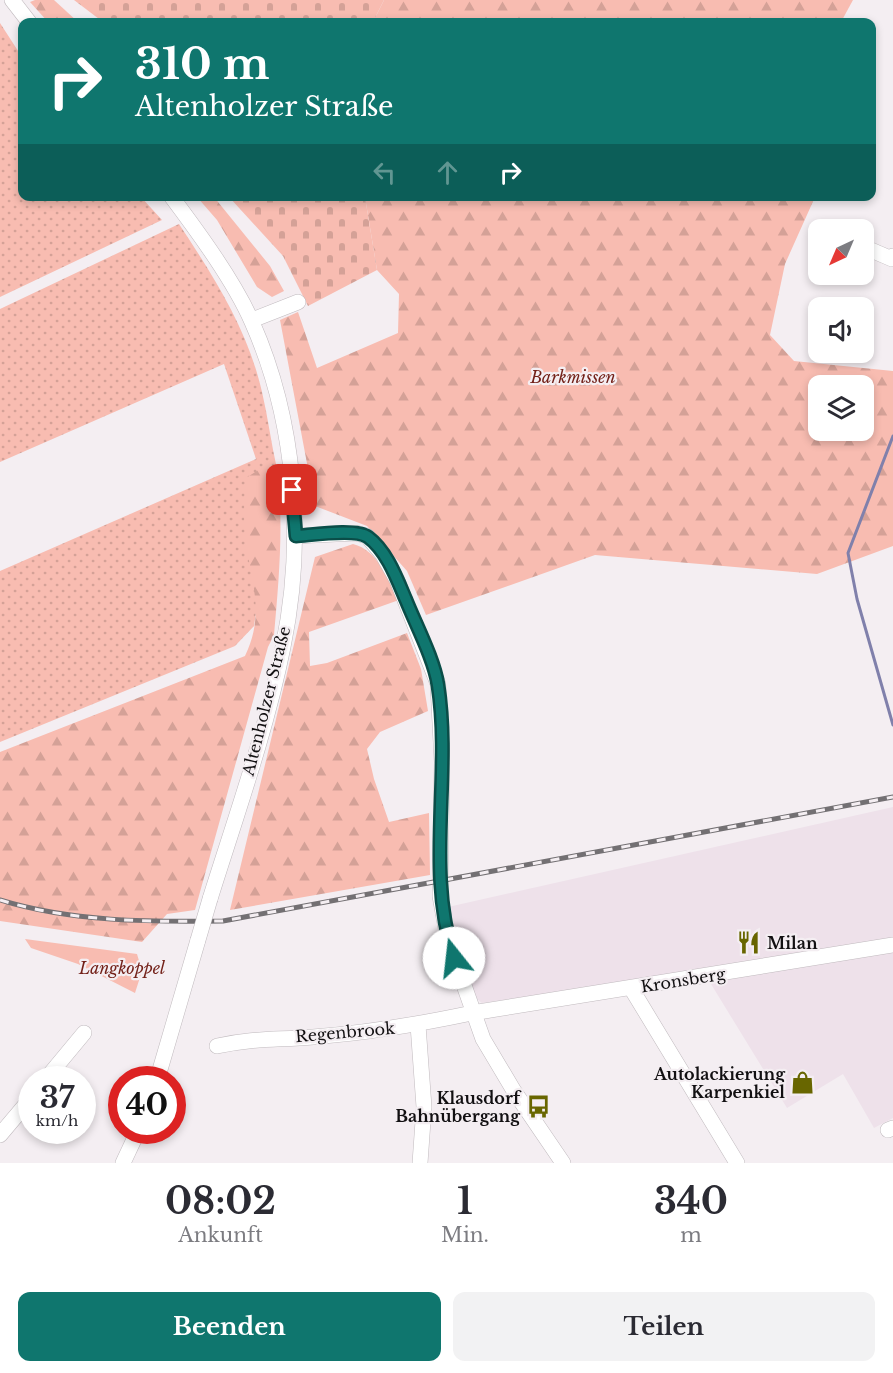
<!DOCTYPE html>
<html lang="de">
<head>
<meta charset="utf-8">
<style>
  body { margin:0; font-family:"Libre Baskerville",serif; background:#f2f2f3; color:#2b2b33; height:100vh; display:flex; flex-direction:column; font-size:22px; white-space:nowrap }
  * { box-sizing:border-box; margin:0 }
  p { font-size:20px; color:#7c7c81 }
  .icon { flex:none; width:33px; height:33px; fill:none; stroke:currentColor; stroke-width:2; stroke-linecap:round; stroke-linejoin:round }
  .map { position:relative; height:1163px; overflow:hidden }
  .details { display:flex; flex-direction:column; background:#fff; flex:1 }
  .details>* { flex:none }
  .top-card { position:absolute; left:18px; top:18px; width:858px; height:183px; border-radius:12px; box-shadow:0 3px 9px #0003; background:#0f766e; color:#fff; overflow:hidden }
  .needle { width:39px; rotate:224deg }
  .controls { position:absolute; left:808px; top:219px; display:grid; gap:12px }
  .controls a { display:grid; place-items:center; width:66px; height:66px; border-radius:12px; background:#fff; box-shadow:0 3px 9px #0003; font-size:30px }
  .speed { position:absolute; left:18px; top:1066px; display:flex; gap:12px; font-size:30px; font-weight:700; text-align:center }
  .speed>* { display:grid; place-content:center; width:78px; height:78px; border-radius:50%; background:#fff; box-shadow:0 3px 9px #0003; line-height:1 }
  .speed small { font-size:15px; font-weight:400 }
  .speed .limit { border:9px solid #d22; background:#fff; color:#111 }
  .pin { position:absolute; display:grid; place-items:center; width:51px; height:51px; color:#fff; margin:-26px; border-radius:12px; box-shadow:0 3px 9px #0006 }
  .me { position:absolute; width:66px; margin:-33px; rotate:344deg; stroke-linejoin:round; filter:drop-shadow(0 0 4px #0008) }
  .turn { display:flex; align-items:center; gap:21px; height:126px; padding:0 18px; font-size:27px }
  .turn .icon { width:78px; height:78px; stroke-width:2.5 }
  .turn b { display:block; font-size:42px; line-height:51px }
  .lanes { display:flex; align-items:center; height:57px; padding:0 18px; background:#0003; justify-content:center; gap:30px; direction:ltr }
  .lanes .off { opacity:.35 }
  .eta { display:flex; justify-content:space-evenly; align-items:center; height:102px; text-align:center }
  .eta b { font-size:36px; font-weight:700; line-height:42px }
  .button { display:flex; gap:12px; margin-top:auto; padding:12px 18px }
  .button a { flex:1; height:69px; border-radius:12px; background:#0f766e; color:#fff; font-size:24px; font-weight:700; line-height:69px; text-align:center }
  .button a+a { background:#f2f2f3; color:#2b2b33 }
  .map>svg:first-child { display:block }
  .built { fill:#eee1ea }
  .grass { fill:url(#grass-dots) }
  .forest { fill:url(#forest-firs); fill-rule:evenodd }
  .cemetery { fill:url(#cemetery-stones) }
  .green { fill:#f8bcb1 }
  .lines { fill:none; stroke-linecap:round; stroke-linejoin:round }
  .stream { stroke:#8080ab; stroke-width:3 }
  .minor-casing { stroke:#c0babe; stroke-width:16 }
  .minor { stroke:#fff; stroke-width:15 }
  .rail-casing { stroke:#737073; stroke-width:5 }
  .rail { stroke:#f4eef2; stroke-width:3; stroke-dasharray:9; stroke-linecap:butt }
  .minor-bridge-casing { stroke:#c0babe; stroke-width:16; stroke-linecap:butt }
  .minor-bridge { stroke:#fff; stroke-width:15 }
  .route-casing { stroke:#0a4d48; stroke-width:15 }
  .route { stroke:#0f766e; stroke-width:10 }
  .labels { text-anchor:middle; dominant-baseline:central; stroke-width:4.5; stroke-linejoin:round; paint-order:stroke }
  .park-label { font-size:16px; font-style:italic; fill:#732119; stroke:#f4eef2 }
  .street-label { font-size:16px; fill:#121012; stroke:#f4eef2 }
  .poi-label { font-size:16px; font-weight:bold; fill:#121012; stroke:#f4eef2; text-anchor:end }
</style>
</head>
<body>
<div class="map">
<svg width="893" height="1163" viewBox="0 0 893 1163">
  <defs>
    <pattern id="grass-dots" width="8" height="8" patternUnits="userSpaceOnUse" patternTransform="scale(1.5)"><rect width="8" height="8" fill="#f8bcb1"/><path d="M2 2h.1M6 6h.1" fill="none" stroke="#d4a197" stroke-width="1.8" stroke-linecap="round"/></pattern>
    <pattern id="forest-firs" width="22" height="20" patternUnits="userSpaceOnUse" patternTransform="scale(1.5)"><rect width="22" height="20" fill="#f8bcb1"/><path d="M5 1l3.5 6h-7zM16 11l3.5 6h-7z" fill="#d4a197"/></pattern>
    <pattern id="cemetery-stones" width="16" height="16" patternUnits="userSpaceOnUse" patternTransform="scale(1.5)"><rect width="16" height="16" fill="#f8bcb1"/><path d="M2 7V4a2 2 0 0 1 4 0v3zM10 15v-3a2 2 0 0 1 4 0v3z" fill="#d4a197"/></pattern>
  </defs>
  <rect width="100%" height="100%" fill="#f4eef2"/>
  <polygon class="built" points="893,807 893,1118 874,1128 843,1074 787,1108 703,971 482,1003 472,995 448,907"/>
  <g class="grass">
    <polygon points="0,23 22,57 22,196 141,197 162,220 0,297"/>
    <path d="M179 224C214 277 248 330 262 392 268 417 271 443 277 469H260L246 540 258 600 254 626 235 646 0 742V571L256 459 224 364 0 462V309Z"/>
  </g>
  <g class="forest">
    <polygon points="35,0 54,0 78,22 48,22 30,2"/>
    <polygon points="384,0 853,0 841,22 373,22"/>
    <polygon points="197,197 214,197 270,266 284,291 272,297 257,287 217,220"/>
    <path d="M365 197H815L785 264 770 335 794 361 893 371V546L817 574 595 555 426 615 407 571 367 526 315 506 280 320 298 312 317 368 398 333 399 294 377 270ZM819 386H864V430H819Z"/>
    <path d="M260 469H277C284 524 279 579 274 635L268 647 195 910 167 914 142 942 0 921V752L245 656C265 614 252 585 246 543 243 521 244 500 246 478Z"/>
    <path d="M353 544C378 550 388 580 399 600L309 632 310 666 327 663 407 633 421 669 428 711 380 732 367 749 374 779 389 822 429 813 430 875 230 910 315 557Z"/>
  </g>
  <g class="cemetery">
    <polygon points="74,0 384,0 373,22 103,22"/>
    <polygon points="229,197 365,197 377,270 308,306 283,256"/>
  </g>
  <polygon class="green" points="25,939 137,954 142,971 135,993 78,964 31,948"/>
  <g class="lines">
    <polyline class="stream" points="893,436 848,553 857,599 893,725"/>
    <defs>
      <g id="minor">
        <polyline points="12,0 29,22"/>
        <path d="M171 196C198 232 234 281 252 322 296 421 305 541 283 647 266 732 236 816 210 899"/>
        <polyline points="864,247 892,259 893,256"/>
        <polyline points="252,320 298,302"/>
        <polyline points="296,536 356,533 367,536 383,555 397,580 438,684 442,762 440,896 448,940 483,1039 514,1091 563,1163"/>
        <polyline points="631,988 737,1163"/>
        <polyline points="418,1025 424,1107 420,1163"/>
        <path d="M217 1046C253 1038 277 1040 313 1037 367 1033 420 1024 472 1013L893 945"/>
        <polyline points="45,1080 84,1033"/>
        <polyline points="157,1080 198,940"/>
        <polyline points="888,1130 893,1128"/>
        <polyline points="0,1135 32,1097"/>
        <polyline points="123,1163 138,1131"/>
      </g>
    </defs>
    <use href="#minor" class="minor-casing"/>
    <use href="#minor" class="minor"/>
    <defs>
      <path id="rail" d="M0 900C71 922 150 922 223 921L893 797"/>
    </defs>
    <use href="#rail" class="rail-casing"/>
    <use href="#rail" class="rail"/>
    <defs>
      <polyline id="minor-bridge" points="198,940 210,899"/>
    </defs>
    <use href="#minor-bridge" class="minor-bridge-casing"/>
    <use href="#minor-bridge" class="minor-bridge"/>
  </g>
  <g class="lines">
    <defs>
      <path id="route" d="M292 490 296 536C312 535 356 528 368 537 387 551 397 579 406 600 416 625 434 659 438 685 452 776 425 869 454 958"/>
    </defs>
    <use href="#route" class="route-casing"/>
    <use href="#route" class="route"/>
  </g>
  <defs>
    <symbol id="restaurant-bare" viewBox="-9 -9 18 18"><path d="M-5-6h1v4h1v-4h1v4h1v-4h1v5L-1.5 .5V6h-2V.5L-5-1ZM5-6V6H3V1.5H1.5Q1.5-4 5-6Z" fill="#686600" stroke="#f4eef2" stroke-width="2.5" paint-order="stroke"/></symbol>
    <symbol id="shop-bare" viewBox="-9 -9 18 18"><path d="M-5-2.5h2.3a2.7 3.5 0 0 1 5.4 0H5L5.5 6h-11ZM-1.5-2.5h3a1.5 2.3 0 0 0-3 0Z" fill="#686600" stroke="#f4eef2" stroke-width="2.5" paint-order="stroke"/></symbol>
    <symbol id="bus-bare" viewBox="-9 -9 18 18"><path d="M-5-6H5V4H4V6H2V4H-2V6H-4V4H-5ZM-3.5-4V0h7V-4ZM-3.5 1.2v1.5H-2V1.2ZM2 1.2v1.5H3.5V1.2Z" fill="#686600" stroke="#f4eef2" stroke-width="2.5" paint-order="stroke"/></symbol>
  </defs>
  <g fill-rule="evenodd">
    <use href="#restaurant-bare" x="732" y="926" width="33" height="33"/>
    <use href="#shop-bare" x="786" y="1066" width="33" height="33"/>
    <use href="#bus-bare" x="522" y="1090" width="33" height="33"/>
  </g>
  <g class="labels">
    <g class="park-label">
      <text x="573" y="377">Barkmissen</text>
      <text x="122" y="968">Langkoppel</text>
    </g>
    <g class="street-label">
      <text transform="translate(266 701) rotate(-76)">Altenholzer Straße</text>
      <text transform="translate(683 980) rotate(-9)">Kronsberg</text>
      <text transform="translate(345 1032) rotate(-5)">Regenbrook</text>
    </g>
    <g class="poi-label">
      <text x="767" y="943" text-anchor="start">Milan</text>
      <text x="785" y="1074">Autolackierung<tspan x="785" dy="18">Karpenkiel</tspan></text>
      <text x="520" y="1098">Klausdorf<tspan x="520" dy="18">Bahnübergang</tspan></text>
    </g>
  </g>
</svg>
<div class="controls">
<a><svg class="needle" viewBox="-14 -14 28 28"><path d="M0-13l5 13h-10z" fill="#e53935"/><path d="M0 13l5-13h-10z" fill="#7c7c81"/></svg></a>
<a><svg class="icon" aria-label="sound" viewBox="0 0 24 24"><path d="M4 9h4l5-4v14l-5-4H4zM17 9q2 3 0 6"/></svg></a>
<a><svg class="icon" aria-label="layers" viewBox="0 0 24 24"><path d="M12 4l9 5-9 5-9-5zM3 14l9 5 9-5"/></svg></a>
</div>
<div class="speed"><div>37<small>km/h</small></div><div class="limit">40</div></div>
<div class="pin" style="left:292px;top:490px;background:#d93025"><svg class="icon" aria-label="arrive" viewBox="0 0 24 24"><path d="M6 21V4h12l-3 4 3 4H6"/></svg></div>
<svg class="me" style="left:454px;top:958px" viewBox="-20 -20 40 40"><circle r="19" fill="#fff"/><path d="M0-13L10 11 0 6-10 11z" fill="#0f766e"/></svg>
<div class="top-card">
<div class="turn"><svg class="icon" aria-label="right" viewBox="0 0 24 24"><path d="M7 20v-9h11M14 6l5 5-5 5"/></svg><div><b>310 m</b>Altenholzer Straße</div></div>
<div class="lanes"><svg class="icon off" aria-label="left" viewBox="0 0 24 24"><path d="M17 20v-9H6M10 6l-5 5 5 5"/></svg><svg class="icon off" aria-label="ahead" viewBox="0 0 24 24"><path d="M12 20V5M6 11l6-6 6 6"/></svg><svg class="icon" aria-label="right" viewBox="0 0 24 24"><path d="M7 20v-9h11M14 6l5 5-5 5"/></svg></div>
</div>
</div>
<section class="details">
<div class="eta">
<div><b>08:02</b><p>Ankunft</p></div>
<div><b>1</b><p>Min.</p></div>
<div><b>340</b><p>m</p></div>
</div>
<div class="button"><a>Beenden</a><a>Teilen</a></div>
</section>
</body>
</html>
